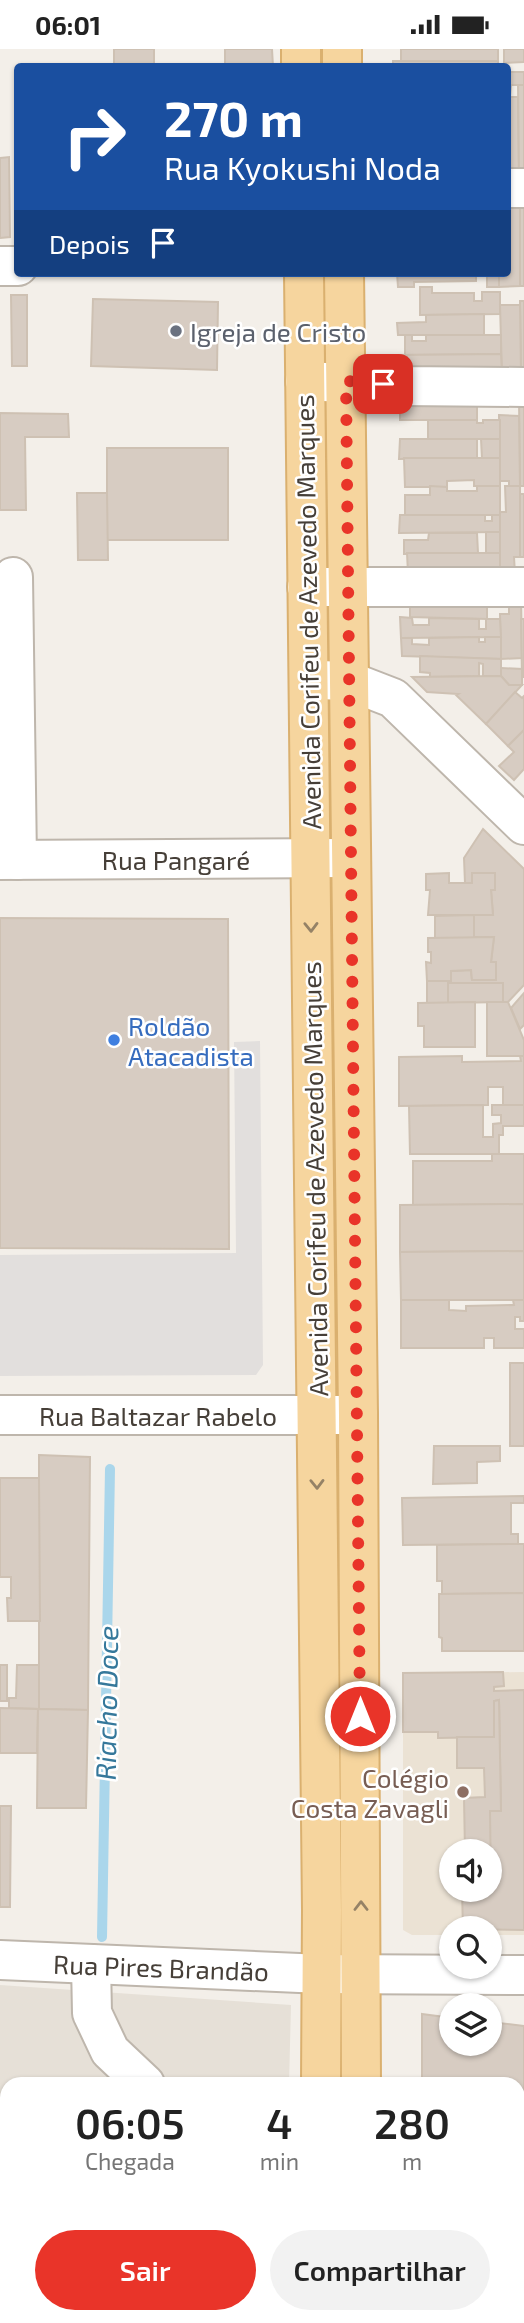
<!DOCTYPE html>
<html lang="pt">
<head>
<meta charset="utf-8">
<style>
  body { margin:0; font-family:"Exo 2",sans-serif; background:#f2f2f2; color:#222; height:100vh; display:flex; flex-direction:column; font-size:26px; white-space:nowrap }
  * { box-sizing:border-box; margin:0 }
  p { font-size:23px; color:#767676 }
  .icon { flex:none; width:38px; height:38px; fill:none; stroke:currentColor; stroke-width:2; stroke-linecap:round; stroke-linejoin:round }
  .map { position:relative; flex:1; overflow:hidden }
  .drawer { position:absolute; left:0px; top:2028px; width:525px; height:247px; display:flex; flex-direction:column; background:#fff; border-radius:21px 21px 0 0; box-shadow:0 2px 5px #0004 }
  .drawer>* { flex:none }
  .hud { position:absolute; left:14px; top:14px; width:497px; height:214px; border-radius:7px; box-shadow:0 2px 5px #0004; background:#1a4fa0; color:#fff; overflow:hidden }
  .controls { position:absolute; left:439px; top:1790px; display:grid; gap:14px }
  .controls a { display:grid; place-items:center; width:63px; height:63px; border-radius:50%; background:#fff; box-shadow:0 2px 5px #0004; font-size:35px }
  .pin { position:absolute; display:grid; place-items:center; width:60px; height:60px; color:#fff; margin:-30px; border-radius:14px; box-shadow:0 4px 10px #0006 }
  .me { position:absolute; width:77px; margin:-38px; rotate:0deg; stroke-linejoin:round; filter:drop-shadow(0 0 5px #0008) }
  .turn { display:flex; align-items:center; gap:24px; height:147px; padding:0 35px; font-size:32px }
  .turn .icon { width:91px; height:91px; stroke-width:2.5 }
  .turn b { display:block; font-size:49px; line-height:60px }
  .then { display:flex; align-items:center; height:66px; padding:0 35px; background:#0003; gap:14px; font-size:26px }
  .eta { display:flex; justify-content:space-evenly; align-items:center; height:119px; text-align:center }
  .eta b { font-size:42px; font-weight:600; line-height:49px }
  .primary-button { display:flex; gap:14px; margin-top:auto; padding:14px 35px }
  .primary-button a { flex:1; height:80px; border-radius:42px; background:#e93429; color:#fff; font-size:28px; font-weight:600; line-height:80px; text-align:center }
  .primary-button a+a { background:#f2f2f2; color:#222 }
  .status { display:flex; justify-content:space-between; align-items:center; height:49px; padding:0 35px; background:#fff; direction:ltr }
  .status svg { height:19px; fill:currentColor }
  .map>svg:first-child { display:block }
  .residential { fill:#e6e0d7 }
  .education { fill:#ebe2d4; fill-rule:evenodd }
  .parking { fill:#e2dfdd }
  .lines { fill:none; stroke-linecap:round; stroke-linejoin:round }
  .stream { stroke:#aad6eb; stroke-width:10 }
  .building { fill:#d7ccc2; stroke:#cec1b3; stroke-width:2 }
  .minor-casing { stroke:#beb6ac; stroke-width:42 }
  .major-casing { stroke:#dab06f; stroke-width:42 }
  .minor { stroke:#fff; stroke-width:38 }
  .major { stroke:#f6d59e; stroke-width:38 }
  .oneway { stroke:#958266 }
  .route { stroke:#e93429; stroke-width:12; stroke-dasharray:0 21.6 }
  .worship-dot { fill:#6b7280; stroke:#fff; stroke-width:2.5 }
  .shop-dot { fill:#3f7fe0; stroke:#fff; stroke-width:2.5 }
  .education-dot { fill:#8d6e63; stroke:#fff; stroke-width:2.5 }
  .labels { text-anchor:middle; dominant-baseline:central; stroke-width:5; stroke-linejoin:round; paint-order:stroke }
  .worship-label { font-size:26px; fill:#5b616d; stroke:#fff; text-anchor:start }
  .street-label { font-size:26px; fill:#463f38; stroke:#fff }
  .shop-label { font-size:26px; fill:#366cbe; stroke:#fff; text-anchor:start }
  .education-label { font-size:26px; fill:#785e54; stroke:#fff; text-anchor:end }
  .water-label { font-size:28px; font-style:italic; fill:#35789b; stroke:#fff }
</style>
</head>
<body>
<div class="status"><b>06:01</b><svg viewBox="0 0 49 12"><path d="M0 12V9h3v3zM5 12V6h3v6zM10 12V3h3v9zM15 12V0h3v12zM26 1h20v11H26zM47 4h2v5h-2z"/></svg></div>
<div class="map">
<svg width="524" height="2274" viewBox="0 0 524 2274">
  <rect width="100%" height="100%" fill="#f3efe9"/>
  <polygon class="residential" points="0,1936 291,1956 289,2035 7,2035 7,2268 281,2268 281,2274 0,2274"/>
  <path class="education" d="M524 1623V1886H490V1880H452L451 1886H412L403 1881V1624ZM452 1802H490V1841H452Z"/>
  <polygon class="parking" points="260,992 263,1316 256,1326 0,1327 0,1206 236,1204 234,993"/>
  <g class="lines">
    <polyline class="stream" points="102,1888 110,1420"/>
  </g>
  <g class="building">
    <rect x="114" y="0" width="40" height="18"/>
    <polygon points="225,0 272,0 273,18 225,18"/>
    <polygon points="401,0 498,0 498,12 401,13"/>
    <polygon points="504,0 524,0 524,13 504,14"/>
    <rect x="393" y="12" width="105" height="6"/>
    <rect x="508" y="23" width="16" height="13"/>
    <polygon points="508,36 511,36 510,48 518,48 519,125 508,125"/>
    <polygon points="518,36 524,36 524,125 519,125"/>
    <polygon points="9,108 10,188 0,189 0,109"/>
    <polygon points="508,151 520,151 520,237 499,238 499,224 508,224"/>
    <rect x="520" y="151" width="4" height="86"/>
    <polygon points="397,224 476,224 476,232 414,233 414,238 398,238"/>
    <rect x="487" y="224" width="12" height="14"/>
    <polygon points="420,238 432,238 432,244 474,244 474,252 482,252 482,243 500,243 500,265 420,266"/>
    <polygon points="11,246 27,246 27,317 12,317"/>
    <polygon points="93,250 218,253 217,321 91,317"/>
    <polygon points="520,252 524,252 524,325 521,325"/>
    <polygon points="500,256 520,256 521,325 502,326"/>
    <polygon points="484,265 484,286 398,286 397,274 426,273 426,266"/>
    <polygon points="405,286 412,286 412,292 426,292 426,286 501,286 501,305 405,306"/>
    <polygon points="501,305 502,326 398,326 397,306"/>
    <polygon points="519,349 524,349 524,437 520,437"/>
    <polygon points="477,350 477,371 400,371 400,352"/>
    <polygon points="0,364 68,365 69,388 25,388 26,461 0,461"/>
    <polygon points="499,366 519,367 520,437 509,437 509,432 500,432"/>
    <polygon points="428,371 477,371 477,374 483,374 483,371 500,371 500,390 428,390"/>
    <polygon points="400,390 477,390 477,409 399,410"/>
    <polygon points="481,390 500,390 500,409 482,409"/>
    <rect x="107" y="399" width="121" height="92"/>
    <polygon points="404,409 500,409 500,437 474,437 474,431 447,432 447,438 405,438"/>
    <polygon points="430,437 447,438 447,442 477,442 477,437 500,437 500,466 405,466 405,446 430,446"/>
    <polygon points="505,437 520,437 520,508 514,508 515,525 500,524 500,463 506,463"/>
    <polygon points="77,444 107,444 108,511 78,511"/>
    <rect x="520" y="445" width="4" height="63"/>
    <polygon points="400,466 485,466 485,472 492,472 492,466 500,466 500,483 399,484"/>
    <rect x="486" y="483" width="14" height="21"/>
    <polygon points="429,484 477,484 478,504 404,505 404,491 428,491"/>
    <polygon points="407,504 500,504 500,524 408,524"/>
    <polygon points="487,549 487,570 410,568 410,556"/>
    <polygon points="509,549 521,549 522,609 501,610 500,565 509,565"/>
    <polygon points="400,568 412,569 413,576 429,576 429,569 479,570 479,580 486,580 486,570 500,570 501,588 401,589"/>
    <polygon points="521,570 524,570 524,628 522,628"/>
    <polygon points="479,588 479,593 485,593 485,588 501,588 501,610 402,607 401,589 412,589 412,595 429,596 429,589"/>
    <polygon points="420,607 501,610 501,627 483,627 483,615 479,614 479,627 430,628 430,624 420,623"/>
    <polygon points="501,619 522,620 522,636 509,636 501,627"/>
    <polygon points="501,627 509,636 522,636 486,675 456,646 458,645 427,643 412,628"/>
    <polygon points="515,643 522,649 524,647 524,681 508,697 486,675"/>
    <polygon points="524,681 524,720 514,731 499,717 514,703 508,697"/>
    <polygon points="483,780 524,820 524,936 508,953 503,953 503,934 448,934 448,954 427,954 427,932 451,932 451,922 471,921 472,931 496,931 496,913 491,913 494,888 474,888 474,866 493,866 491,841 495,841 495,824 472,824 472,834 465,834 464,809"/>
    <polygon points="449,824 449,834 472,834 472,824 495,824 495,841 491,841 493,866 428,866 430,841 426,841 426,825"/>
    <polygon points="474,866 474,889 435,889 435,867"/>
    <polygon points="0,869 228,870 229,1200 0,1199"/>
    <polygon points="494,888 491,913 496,913 496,931 472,931 471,921 451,922 451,932 427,932 426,913 431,914 431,903 428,903 428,889"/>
    <polygon points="448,934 503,934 503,953 448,954"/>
    <polygon points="524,944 524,976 520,980 511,959"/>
    <polygon points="475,953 475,998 424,998 424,977 418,977 418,954"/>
    <polygon points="487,953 508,953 524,991 524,1007 487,1007"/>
    <polygon points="462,1007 462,1013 521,1012 520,1007 524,1007 524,1056 503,1056 503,1038 488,1038 488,1056 399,1057 399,1008"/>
    <polygon points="483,1056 483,1088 493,1088 493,1075 501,1074 501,1066 492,1066 492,1056 524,1056 524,1077 503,1077 503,1086 499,1086 499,1105 410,1105 409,1057"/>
    <polygon points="492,1105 524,1105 524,1155 413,1156 413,1112 492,1112"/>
    <polygon points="524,1155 524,1202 400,1203 400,1156"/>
    <polygon points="524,1202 524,1251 401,1251 400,1203"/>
    <polygon points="401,1251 449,1251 449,1261 466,1262 466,1257 514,1256 513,1251 524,1251 524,1272 520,1272 520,1268 515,1268 515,1280 524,1280 524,1299 494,1299 494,1289 484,1289 484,1299 401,1299"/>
    <rect x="510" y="1314" width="14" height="83"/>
    <polygon points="434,1397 500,1397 500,1412 477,1413 477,1434 433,1435"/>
    <polygon points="39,1406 90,1408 88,1661 39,1660"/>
    <polygon points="0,1429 39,1429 40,1572 8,1572 7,1549 11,1549 11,1528 0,1528"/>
    <polygon points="524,1447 524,1454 511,1454 511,1485 518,1485 518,1495 403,1496 402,1449"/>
    <polygon points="518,1495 524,1495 524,1544 442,1545 442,1532 437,1532 437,1496"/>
    <polygon points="524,1544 524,1602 442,1602 442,1589 439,1588 439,1545"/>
    <rect x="0" y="1616" width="7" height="36"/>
    <polygon points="17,1616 39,1616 39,1660 9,1659 9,1649 16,1649"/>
    <polygon points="503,1623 504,1637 494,1638 494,1642 524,1641 524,1881 463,1880 462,1841 490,1841 490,1762 501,1762 499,1651 494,1652 494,1688 438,1689 438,1683 403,1683 403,1624"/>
    <polygon points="499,1651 501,1762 490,1762 491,1836 490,1836 490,1802 465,1802 464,1749 485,1748 484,1719 457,1719 457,1688 494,1688 494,1652"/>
    <polygon points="0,1659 38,1660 37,1704 0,1704"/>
    <polygon points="38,1660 88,1661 86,1759 37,1759"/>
    <polygon points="0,1757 11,1757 10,1858 0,1858"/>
    <polygon points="422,1965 452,1969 452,1995 490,1995 490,1973 524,1977 524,2142 518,2142 518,2035 422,2035"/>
    <polygon points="518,2254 518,2274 424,2274 424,2268 518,2268"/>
  </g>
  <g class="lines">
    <defs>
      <g id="minor">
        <polyline points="508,139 524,139"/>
        <polyline points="0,217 18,217"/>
        <polyline points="305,332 402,337 524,338"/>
        <polyline points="13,528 17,811"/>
        <polyline points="307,538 524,538"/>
        <polyline points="318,631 349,632 393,649 524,776"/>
        <polyline points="0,811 344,809"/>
        <polyline points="0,1366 358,1366"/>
        <polyline points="0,1911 322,1925 524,1926"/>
        <polyline points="91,1915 92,1964 110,2002 145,2035"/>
        <polyline points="0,2174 3,2174"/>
        <polyline points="212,2274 214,2268"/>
      </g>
      <g id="major">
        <polyline points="301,0 301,18"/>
        <polyline points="342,0 342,18"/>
        <polyline points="304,224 322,1861 321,2035"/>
        <polyline points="344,224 358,1366 361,2035"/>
        <polyline points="319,2274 319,2268"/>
        <polyline points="360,2274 360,2268"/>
      </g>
    </defs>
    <use href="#minor" class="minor-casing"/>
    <use href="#major" class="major-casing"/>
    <use href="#minor" class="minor"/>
    <use href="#major" class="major"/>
  </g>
  <defs><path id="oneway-chevron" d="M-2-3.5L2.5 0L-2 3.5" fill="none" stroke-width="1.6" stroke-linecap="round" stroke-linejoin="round" transform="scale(1.75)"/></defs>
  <g class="oneway">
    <use href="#oneway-chevron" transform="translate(311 878) rotate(89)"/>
    <use href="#oneway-chevron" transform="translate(317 1435) rotate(89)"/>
    <use href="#oneway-chevron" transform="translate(361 1857) rotate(-90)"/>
  </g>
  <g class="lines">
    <polyline class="route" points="360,1667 346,332 383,335"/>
  </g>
  <circle class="worship-dot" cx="176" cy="282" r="7"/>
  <circle class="shop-dot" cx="114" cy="991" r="7"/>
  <circle class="education-dot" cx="463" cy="1743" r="7"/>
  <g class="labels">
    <g class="worship-label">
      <text x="190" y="282">Igreja de Cristo</text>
    </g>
    <g class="street-label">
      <text transform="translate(307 563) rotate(-91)">Avenida Corifeu de Azevedo Marques</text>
      <text x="176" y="810">Rua Pangaré</text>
      <text transform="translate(314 1130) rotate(-91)">Avenida Corifeu de Azevedo Marques</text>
      <text x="158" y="1366">Rua Baltazar Rabelo</text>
      <text transform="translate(161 1918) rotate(2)">Rua Pires Brandão</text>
    </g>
    <g class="shop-label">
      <text x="128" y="976">Roldão<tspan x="128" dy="30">Atacadista</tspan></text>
    </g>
    <g class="education-label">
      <text x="449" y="1728">Colégio<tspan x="449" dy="30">Costa Zavagli</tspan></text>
    </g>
    <g class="water-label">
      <text transform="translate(106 1654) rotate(-89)">Riacho Doce</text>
    </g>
  </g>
</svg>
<div class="controls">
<a><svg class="icon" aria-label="sound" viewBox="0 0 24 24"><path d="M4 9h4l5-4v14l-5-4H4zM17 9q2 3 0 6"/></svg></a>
<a><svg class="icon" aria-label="search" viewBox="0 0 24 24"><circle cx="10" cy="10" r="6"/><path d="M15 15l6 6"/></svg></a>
<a><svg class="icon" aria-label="layers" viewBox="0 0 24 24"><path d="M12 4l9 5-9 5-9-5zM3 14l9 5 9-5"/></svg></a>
</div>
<div class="pin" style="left:383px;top:335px;background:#d93025"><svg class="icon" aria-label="arrive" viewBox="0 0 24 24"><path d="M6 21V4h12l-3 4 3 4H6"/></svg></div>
<svg class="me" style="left:360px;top:1667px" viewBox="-20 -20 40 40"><circle r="17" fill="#e93429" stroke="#fff" stroke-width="3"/><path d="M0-11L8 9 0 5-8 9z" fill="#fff"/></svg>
<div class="hud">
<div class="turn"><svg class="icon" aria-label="right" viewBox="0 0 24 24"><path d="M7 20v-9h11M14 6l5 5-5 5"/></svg><div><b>270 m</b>Rua Kyokushi Noda</div></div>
<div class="then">Depois<svg class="icon" aria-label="arrive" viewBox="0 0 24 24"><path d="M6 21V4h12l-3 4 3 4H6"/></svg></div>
</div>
<section class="drawer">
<div class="eta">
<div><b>06:05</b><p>Chegada</p></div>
<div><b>4</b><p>min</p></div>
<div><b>280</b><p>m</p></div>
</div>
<div class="primary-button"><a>Sair</a><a>Compartilhar</a></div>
</section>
</div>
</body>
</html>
